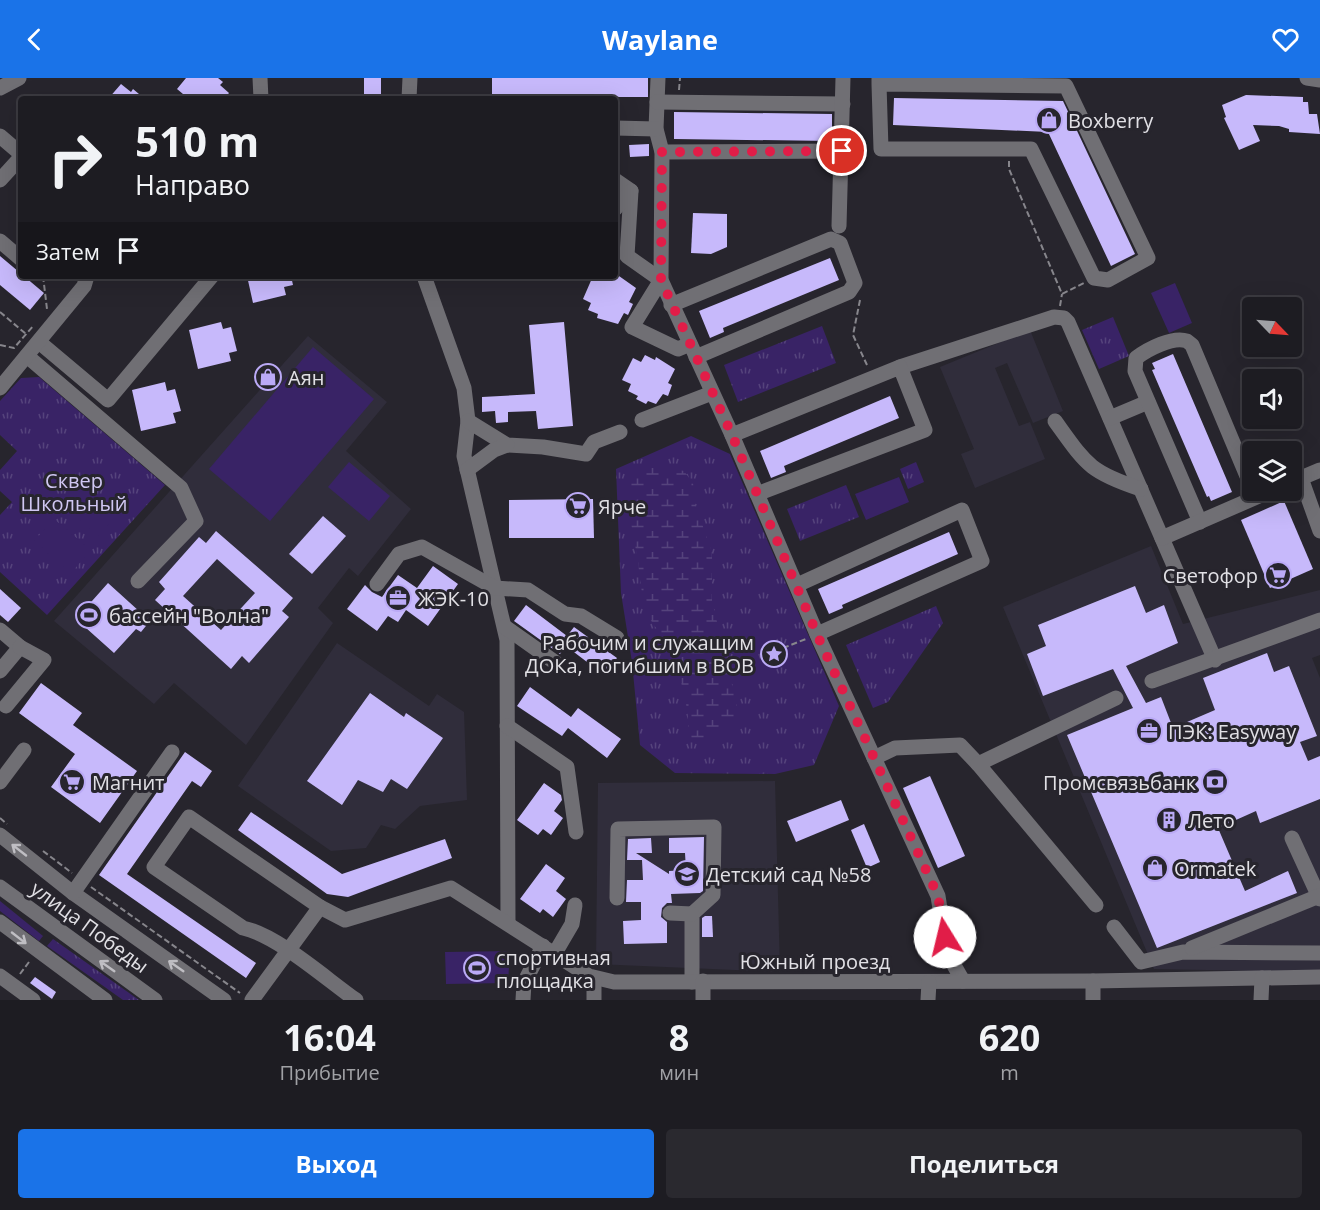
<!DOCTYPE html>
<html lang="ru">
<head>
<meta charset="utf-8">
<style>
  body { margin:0; font-family:"Open Sans",sans-serif; background:#2a292f; color:#f1f3f6; height:100vh; display:flex; flex-direction:column; font-size:22px; white-space:nowrap }
  * { box-sizing:border-box; margin:0 }
  p { font-size:20px; color:#a0a1a5 }
  .icon { flex:none; width:33px; height:33px; fill:none; stroke:currentColor; stroke-width:2; stroke-linecap:round; stroke-linejoin:round }
  .map { position:relative; height:922px; overflow:hidden }
  .details { display:flex; flex-direction:column; background:#1d1c22; flex:1 }
  .details>* { flex:none }
  .top-card { position:absolute; left:18px; top:18px; width:600px; height:183px; border-radius:6px; box-shadow:0 6px 24px #0002,0 0 0 2px #3b3a40; background:#1d1c22; color:#f1f3f6; overflow:hidden }
  .needle { width:39px; rotate:115deg }
  .fabs { position:absolute; left:1242px; top:219px; display:grid; gap:12px }
  .fabs a { display:grid; place-items:center; width:60px; height:60px; border-radius:6px; background:#1d1c22; box-shadow:0 6px 24px #0002,0 0 0 2px #3b3a40; font-size:30px }
  .pin { position:absolute; display:grid; place-items:center; width:51px; height:51px; color:#fff; margin:-26px; border:3px solid #fff; border-radius:50%; box-shadow:0 2px 6px #0007 }
  .me { position:absolute; width:66px; margin:-33px; rotate:351deg; stroke-linejoin:round; filter:drop-shadow(0 0 4px #0008) }
  .turn { display:flex; align-items:center; gap:21px; height:126px; padding:0 18px; font-size:27px }
  .turn .icon { width:78px; height:78px; stroke-width:2.5 }
  .turn b { display:block; font-size:42px; line-height:51px }
  .then { display:flex; align-items:center; height:57px; padding:0 18px; background:#0003; gap:12px; font-size:22px }
  .eta { display:flex; justify-content:space-evenly; align-items:center; height:102px; text-align:center }
  .eta b { font-size:36px; font-weight:700; line-height:42px }
  .action { display:flex; gap:12px; margin-top:auto; padding:12px 18px }
  .action a { flex:1; height:69px; border-radius:6px; background:#1a73e8; color:#fff; font-size:24px; font-weight:700; line-height:69px; text-align:center }
  .action a+a { background:#2a292f; color:#f1f3f6 }
  header { display:flex; justify-content:space-between; align-items:center; height:78px; padding:0 18px; background:#1a73e8; color:#fff; font-size:27px; font-weight:700 }
  .map>svg:first-child { display:block }
  .built { fill:#302d3b }
  .grass { fill:url(#grass-tufts) }
  .wetland { fill:url(#wetland-marsh) }
  .pitch { fill:#392366 }
  .building { fill:#c7b9fb; fill-rule:evenodd }
  .lines { fill:none; stroke-linecap:round; stroke-linejoin:round }
  .path { stroke:#87868c; stroke-width:2; stroke-dasharray:6 3; stroke-linecap:butt }
  .minor { stroke:#706f74; stroke-width:15 }
  .oneway { stroke:#bfbec3 }
  .route { stroke:#e11d48; stroke-width:10; stroke-dasharray:0 18 }
  .labels { text-anchor:middle; dominant-baseline:central; stroke-width:6; stroke-linejoin:round; paint-order:stroke }
  .poi-label { font-size:20px; fill:#e1e0e5; stroke:#27252d; text-anchor:start }
  .park-label { font-size:20px; fill:#d0c7f2; stroke:#27252d }
  .street-label { font-size:20px; fill:#e1e0e5; stroke:#27252d }
</style>
</head>
<body>
<header><svg class="icon" aria-label="back" viewBox="0 0 24 24"><path d="M15 5l-7 7 7 7"/></svg>Waylane<svg class="icon" aria-label="heart" viewBox="0 0 24 24"><path d="M12 20l-8-8c-3-5 5-10 8-4 3-6 11-1 8 4z"/></svg></header>
<div class="map">
<svg width="1320" height="922" viewBox="0 0 1320 922">
  <defs>
    <pattern id="grass-tufts" width="24" height="20" patternUnits="userSpaceOnUse" patternTransform="scale(1.5)"><rect width="24" height="20" fill="#392366"/><path d="M3 7l-1-3M5 7V3M7 7l1-3M15 17l-1-3M17 17v-4M19 17l1-3" fill="none" stroke="#55437c"/></pattern>
    <pattern id="wetland-marsh" width="20" height="14" patternUnits="userSpaceOnUse" patternTransform="scale(1.5)"><rect width="20" height="14" fill="#392366"/><path d="M1 5h8M5 5V1M11 12h8M15 12V8" fill="none" stroke="#55437c"/></pattern>
  </defs>
  <rect width="100%" height="100%" fill="#27252d"/>
  <g class="built">
    <polygon points="1030,252 1063,333 1033,345 1007,285 995,290 1019,348 1030,344 1045,381 975,410 961,376 974,371 940,289"/>
    <polygon points="308,258 387,324 346,373 411,431 358,498 349,490 318,530 333,545 246,667 174,605 154,626 54,543"/>
    <polygon points="1151,468 1183,546 1320,512 1320,577 1312,580 1320,600 1320,894 1154,891 1003,529"/>
    <polygon points="337,565 429,628 437,616 464,634 467,722 420,728 395,751 381,747 366,770 331,773 238,708"/>
    <polygon points="775,703 780,894 596,886 598,705"/>
  </g>
  <g class="grass">
    <polygon points="1113,239 1129,278 1099,291 1082,252"/>
    <polygon points="822,248 836,285 738,324 724,287"/>
    <polygon points="39,299 165,407 47,537 0,494 0,437 12,424 0,413 0,392 17,373 0,357 0,323 21,300"/>
    <polygon points="691,358 730,376 839,628 814,687 775,696 675,695 640,667 632,584 621,515 616,391"/>
    <polygon points="916,384 924,404 908,411 900,391"/>
    <polygon points="846,407 859,439 800,463 787,431"/>
    <polygon points="936,528 943,545 888,624 873,630 846,567"/>
    <polygon points="0,823 43,858 39,863 0,833"/>
    <polygon points="53,861 139,922 123,922 47,868"/>
  </g>
  <path class="wetland" d="M652 386 684 393 693 405 695 426 712 474V523L738 632 729 649 698 665 690 660C687 650 689 641 687 631 683 609 676 589 675 566 638 545 643 508 636 472 631 443 626 433 631 403Z"/>
  <g class="pitch">
    <polygon points="1175,205 1192,245 1169,255 1151,215"/>
    <polygon points="313,269 374,321 270,443 209,391"/>
    <polygon points="349,384 390,418 369,443 328,409"/>
    <polygon points="899,399 909,424 866,442 855,416"/>
    <polygon points="92,412 118,436 98,458 72,435"/>
    <polygon points="54,441 91,472 71,495 34,463"/>
    <polygon points="510,873 508,905 446,906 445,874"/>
  </g>
  <g class="building">
    <polygon points="186,0 218,0 223,4 220,7 229,15 224,21 189,21 177,11"/>
    <rect x="364" y="0" width="17" height="21"/>
    <rect x="492" y="0" width="156" height="19"/>
    <polygon points="121,6 131,14 133,11 145,21 108,21"/>
    <polygon points="1246,17 1303,19 1303,24 1308,24 1309,36 1317,36 1320,56 1289,54 1289,51 1279,48 1253,47 1260,63 1239,72 1224,40 1226,39 1222,27"/>
    <polygon points="894,20 1063,23 1135,176 1111,188 1048,54 893,47"/>
    <polygon points="674,34 832,36 832,63 674,61"/>
    <polygon points="649,66 649,78 630,79 629,67"/>
    <polygon points="693,135 727,136 727,169 711,176 691,175"/>
    <polygon points="0,178 44,215 30,232 0,207"/>
    <polygon points="830,180 839,202 723,250 724,254 710,260 699,233"/>
    <polygon points="247,198 291,198 293,207 284,209 286,217 253,225"/>
    <polygon points="593,198 602,202 604,198 619,198 636,210 629,224 633,226 628,237 624,235 618,246 597,240 598,236 588,232 591,225 583,221"/>
    <polygon points="221,244 223,251 231,249 237,273 229,275 231,283 198,291 189,252"/>
    <polygon points="564,244 573,348 538,351 536,333 508,334 508,344 496,345 495,333 482,334 482,319 535,316 529,247"/>
    <polygon points="1173,276 1232,414 1211,423 1209,418 1207,419 1152,292 1155,291 1152,285"/>
    <polygon points="645,277 655,282 656,279 675,291 668,305 672,307 668,318 663,316 656,326 648,323 646,326 636,321 638,318 628,313 631,306 622,302 633,280 641,284"/>
    <polygon points="165,304 167,313 175,311 181,333 173,335 176,345 141,353 132,312"/>
    <polygon points="890,318 899,340 784,388 786,394 771,400 760,373"/>
    <polygon points="593,421 594,460 509,460 509,422"/>
    <polygon points="1284,423 1313,491 1270,510 1241,442"/>
    <polygon points="323,438 346,458 312,496 289,476"/>
    <path d="M216 453 293 520 282 533 289 539 249 585 242 578 231 591 155 522 165 511 159 504 199 459 206 465ZM217 481 255 515 221 552 183 518Z"/>
    <polygon points="949,454 958,476 842,527 843,530 829,536 818,511"/>
    <polygon points="433,488 458,506 428,548 406,532 398,544 388,538 377,553 347,531 365,507 372,514 382,519 398,497 417,510"/>
    <polygon points="108,505 150,543 141,554 136,551 114,575 76,541"/>
    <polygon points="1135,508 1146,535 1164,527 1178,565 1126,588 1146,625 1161,619 1173,650 1215,632 1203,600 1267,575 1274,594 1289,588 1317,658 1300,664 1308,683 1320,678 1320,721 1260,745 1256,733 1218,750 1245,813 1288,793 1297,815 1157,870 1067,657 1133,630 1113,591 1043,618 1027,576 1046,568 1038,547"/>
    <polygon points="0,511 21,530 8,544 0,537"/>
    <polygon points="526,527 567,558 574,549 617,580 604,597 566,568 560,576 514,543"/>
    <polygon points="41,605 82,635 73,647 137,693 100,745 51,709 75,676 19,635"/>
    <polygon points="530,609 571,639 578,630 621,661 607,680 568,650 562,658 517,628"/>
    <polygon points="370,615 404,639 406,635 443,660 407,711 391,701 383,714 358,702 342,727 307,703"/>
    <polygon points="185,674 212,693 201,709 192,703 127,796 256,885 246,900 99,797"/>
    <polygon points="930,698 965,778 938,790 903,710"/>
    <polygon points="544,705 561,717 562,722 554,733 563,740 551,757 543,751 538,757 517,742"/>
    <polygon points="841,722 849,742 796,764 787,743"/>
    <polygon points="251,734 342,796 445,761 452,780 348,819 327,816 238,752"/>
    <polygon points="864,746 880,784 867,790 851,752"/>
    <polygon points="704,759 703,813 700,815 671,816 672,825 667,825 662,830 661,839 667,844 667,865 624,866 623,843 641,842 641,824 626,824 627,802 643,802 642,782 627,782 628,761 651,760 652,775 636,775 669,796 669,793 686,792 685,775 669,775 669,760"/>
    <polygon points="546,786 565,800 556,813 566,821 553,839 543,831 540,835 520,821"/>
    <polygon points="705,838 712,838 713,859 702,859 702,840"/>
    <polygon points="35,899 56,914 52,921 30,905"/>
  </g>
  <g class="lines">
    <g class="path">
      <polyline points="679,12 680,0"/>
      <polyline points="1009,83 1009,91 1062,216 1084,205"/>
      <polyline points="43,198 47,231"/>
      <polyline points="860,222 853,257 867,287"/>
      <polyline points="1060,228 1062,216"/>
      <polyline points="0,234 26,256"/>
      <polyline points="0,267 14,270 34,247"/>
      <polyline points="783,570 806,561"/>
      <polyline points="0,740 7,746"/>
      <polyline points="43,773 72,795"/>
      <polyline points="91,809 240,915"/>
      <polyline points="63,838 71,829"/>
      <polyline points="20,896 29,884"/>
    </g>
    <g class="minor">
      <polyline points="260,0 261,21"/>
      <polyline points="658,0 656,51 662,74 661,202 732,357 819,561 938,818 947,875 963,903"/>
      <polyline points="1307,0 1320,2"/>
      <polyline points="879,6 1066,8 1148,180 1108,202 1094,200 1031,71 881,71 879,6 879,0"/>
      <polyline points="0,10 19,0"/>
      <polyline points="409,21 410,0"/>
      <polyline points="657,24 843,26"/>
      <polyline points="615,50 656,51"/>
      <polyline points="0,58 21,76"/>
      <polyline points="662,74 842,73"/>
      <polyline points="0,102 21,79"/>
      <polyline points="615,102 631,113 627,178 661,202 632,249 678,271 690,266"/>
      <polyline points="615,131 631,113"/>
      <polyline points="839,148 843,0"/>
      <polyline points="0,163 21,181"/>
      <polyline points="424,198 464,310 468,343 464,378 507,562 508,844"/>
      <polyline points="671,227 831,161 840,165 855,205 849,214 696,279"/>
      <polyline points="39,264 108,322 212,198"/>
      <polyline points="27,278 181,410 196,443 138,503"/>
      <polyline points="900,289 1054,239 1064,240 1068,244 1215,582"/>
      <polyline points="0,310 84,208 87,198"/>
      <polyline points="1110,340 1148,324"/>
      <polyline points="642,342 712,315"/>
      <polyline points="468,343 507,367 543,369 586,376 594,364 620,354"/>
      <path d="M1055 343C1086 386 1089 394 1141 411"/>
      <polyline points="732,357 900,289 925,352 757,416"/>
      <polyline points="467,392 494,372 507,367"/>
      <polyline points="1320,392 1301,400 1320,453"/>
      <path d="M1200 444 1135 293 1136 280C1148 271 1173 258 1187 263L1192 267 1252 410"/>
      <polyline points="1162,460 1273,412"/>
      <polyline points="377,506 399,476 422,469 495,510 528,512 565,536 581,538 617,560"/>
      <polyline points="797,507 962,432 982,483 817,556"/>
      <polyline points="505,549 556,585"/>
      <polyline points="0,552 20,569 0,593"/>
      <polyline points="1152,603 1320,542"/>
      <polyline points="6,628 44,582 20,569"/>
      <polyline points="507,648 567,689 576,754"/>
      <polyline points="874,680 895,670 960,667 978,686"/>
      <polyline points="0,704 24,672"/>
      <polyline points="0,757 73,815 224,922"/>
      <polyline points="1292,760 1320,821"/>
      <polyline points="0,809 155,922"/>
      <polyline points="73,815 172,674"/>
      <polyline points="617,820 618,751 714,749 713,817 692,836 692,904"/>
      <polyline points="1096,827 978,686 1116,620"/>
      <polyline points="320,829 345,842 451,810 589,898 614,904 1093,903 1320,899"/>
      <polyline points="670,835 692,836"/>
      <polyline points="0,844 105,922"/>
      <polyline points="1114,849 1141,884 1183,874 1320,875"/>
      <polyline points="1192,870 1319,818"/>
      <polyline points="555,875 572,846 575,827"/>
      <polyline points="0,898 33,922"/>
      <polyline points="1093,903 1093,922"/>
      <path d="M252 922 320 829 189 739 154 789 243 850C277 857 326 901 356 922"/>
      <polyline points="523,922 524,905 543,868"/>
      <polyline points="594,922 594,901"/>
      <polyline points="703,922 703,903"/>
      <polyline points="928,922 929,904"/>
      <polyline points="1261,922 1262,900"/>
    </g>
  </g>
  <defs><path id="oneway-shaft" d="M-6 0H5M1.5-3L5.5 0L1.5 3" fill="none" stroke-width="1.6" stroke-linecap="round" stroke-linejoin="round" transform="scale(1.5)"/></defs>
  <g class="oneway">
    <use href="#oneway-shaft" transform="translate(19 772) rotate(-142)"/>
    <use href="#oneway-shaft" transform="translate(19 860) rotate(38)"/>
    <use href="#oneway-shaft" transform="translate(107 888) rotate(-145)"/>
    <use href="#oneway-shaft" transform="translate(176 888) rotate(-145)"/>
  </g>
  <g class="lines">
    <polyline class="route" points="842,73 662,74 661,202 732,357 819,561 938,818 945,859"/>
  </g>
  <defs>
    <symbol id="shop-ring" viewBox="-11 -11 22 22"><circle r="9.5" fill="#27252d" stroke="#bbaaf6" stroke-width="1.5"/><path d="M-5-2.5h2.3a2.7 3.5 0 0 1 5.4 0H5L5.5 6h-11ZM-1.5-2.5h3a1.5 2.3 0 0 0-3 0Z" fill="#bbaaf6"/></symbol>
    <symbol id="supermarket-ring" viewBox="-11 -11 22 22"><circle r="9.5" fill="#27252d" stroke="#bbaaf6" stroke-width="1.5"/><path d="M-6-5.5h2.5l.6 2H6L4.5 2H-2.5L-4.4-4H-6ZM-1.5 3.2a1.3 1.3 0 1 0 .1 0ZM3 3.2a1.3 1.3 0 1 0 .1 0Z" fill="#bbaaf6"/></symbol>
    <symbol id="office-ring" viewBox="-11 -11 22 22"><circle r="9.5" fill="#27252d" stroke="#bbaaf6" stroke-width="1.5"/><path d="M-6-3h4V-5.5h4V-3h4V5H-6ZM-1-4.5V-3h2v-1.5ZM-6 0V1H6V0Z" fill="#bbaaf6"/></symbol>
    <symbol id="stadium-ring" viewBox="-11 -11 22 22"><circle r="9.5" fill="#27252d" stroke="#bbaaf6" stroke-width="1.5"/><path d="M0-5a6.5 5 0 1 0 0 10a6.5 5 0 1 0 0-10ZM-3.5-1.8h7v3.6h-7Z" fill="#bbaaf6"/></symbol>
    <symbol id="sight-ring" viewBox="-11 -11 22 22"><circle r="9.5" fill="#27252d" stroke="#bbaaf6" stroke-width="1.5"/><path d="M0-6L1.8-2.2L6-1.7L2.9 1.2L3.7 5.4L0 3.3L-3.7 5.4L-2.9 1.2L-6-1.7L-1.8-2.2Z" fill="#bbaaf6"/></symbol>
    <symbol id="bank-ring" viewBox="-11 -11 22 22"><circle r="9.5" fill="#27252d" stroke="#bbaaf6" stroke-width="1.5"/><path d="M-6-4H6V4H-6ZM0-2.3a2.3 2.3 0 1 0 0 4.6a2.3 2.3 0 1 0 0-4.6Z" fill="#bbaaf6"/></symbol>
    <symbol id="building-ring" viewBox="-11 -11 22 22"><circle r="9.5" fill="#27252d" stroke="#bbaaf6" stroke-width="1.5"/><path d="M-4-6H4V6H1V3H-1V6H-4ZM-2.5-4.3h1.7v1.8h-1.7ZM.8-4.3h1.7v1.8H.8ZM-2.5-1h1.7V.8h-1.7ZM.8-1h1.7V.8H.8Z" fill="#bbaaf6"/></symbol>
    <symbol id="school-ring" viewBox="-11 -11 22 22"><circle r="9.5" fill="#27252d" stroke="#bbaaf6" stroke-width="1.5"/><path d="M0-5L7-2L0 1L-7-2ZM-4 1L0 2.5L4 1V4Q0 6-4 4Z" fill="#bbaaf6"/></symbol>
  </defs>
  <g fill-rule="evenodd">
    <use href="#shop-ring" x="1034" y="27" width="30" height="30"/>
    <use href="#shop-ring" x="253" y="284" width="30" height="30"/>
    <use href="#supermarket-ring" x="563" y="413" width="30" height="30"/>
    <use href="#supermarket-ring" x="1263" y="482" width="30" height="30"/>
    <use href="#office-ring" x="383" y="505" width="30" height="30"/>
    <use href="#stadium-ring" x="74" y="522" width="30" height="30"/>
    <use href="#sight-ring" x="759" y="561" width="30" height="30"/>
    <use href="#office-ring" x="1134" y="638" width="30" height="30"/>
    <use href="#supermarket-ring" x="57" y="689" width="30" height="30"/>
    <use href="#bank-ring" x="1200" y="689" width="30" height="30"/>
    <use href="#building-ring" x="1154" y="727" width="30" height="30"/>
    <use href="#shop-ring" x="1140" y="775" width="30" height="30"/>
    <use href="#school-ring" x="672" y="781" width="30" height="30"/>
    <use href="#stadium-ring" x="462" y="875" width="30" height="30"/>
  </g>
  <g class="labels">
    <g class="poi-label">
      <text x="1068" y="42">Boxberry</text>
      <text x="288" y="299">Аян</text>
      <text x="598" y="428">Ярче</text>
      <text x="1258" y="497" text-anchor="end">Светофор</text>
      <text x="418" y="520">ЖЭК-10</text>
      <text x="109" y="537">бассейн "Волна"</text>
      <text x="754" y="564" text-anchor="end">Рабочим и служащим<tspan x="754" dy="23">ДОКа, погибшим в ВОВ</tspan></text>
      <text x="1168" y="653">ПЭК: Easyway</text>
      <text x="92" y="704">Магнит</text>
      <text x="1196" y="704" text-anchor="end">Промсвязьбанк</text>
      <text x="1188" y="742">Лето</text>
      <text x="1174" y="790">Ormatek</text>
      <text x="706" y="796">Детский сад №58</text>
      <text x="496" y="879">спортивная<tspan x="496" dy="23">площадка</tspan></text>
    </g>
    <g class="park-label">
      <text x="74" y="402">Сквер<tspan x="74" dy="23">Школьный</tspan></text>
    </g>
    <g class="street-label">
      <text transform="translate(90 849) rotate(36)">улица Победы</text>
      <text x="815" y="883">Южный проезд</text>
    </g>
  </g>
</svg>
<div class="fabs">
<a><svg class="needle" viewBox="-14 -14 28 28"><path d="M0-13l5 13h-10z" fill="#e53935"/><path d="M0 13l5-13h-10z" fill="#a0a1a5"/></svg></a>
<a><svg class="icon" aria-label="sound" viewBox="0 0 24 24"><path d="M4 9h4l5-4v14l-5-4H4zM17 9q2 3 0 6"/></svg></a>
<a><svg class="icon" aria-label="layers" viewBox="0 0 24 24"><path d="M12 4l9 5-9 5-9-5zM3 14l9 5 9-5"/></svg></a>
</div>
<div class="pin" style="left:842px;top:73px;background:#d93025"><svg class="icon" aria-label="arrive" viewBox="0 0 24 24"><path d="M6 21V4h12l-3 4 3 4H6"/></svg></div>
<svg class="me" style="left:945px;top:859px" viewBox="-20 -20 40 40"><circle r="19" fill="#fff"/><path d="M0-13L10 11 0 6-10 11z" fill="#e11d48"/></svg>
<div class="top-card">
<div class="turn"><svg class="icon" aria-label="right" viewBox="0 0 24 24"><path d="M7 20v-9h11M14 6l5 5-5 5"/></svg><div><b>510 m</b>Направо</div></div>
<div class="then">Затем<svg class="icon" aria-label="arrive" viewBox="0 0 24 24"><path d="M6 21V4h12l-3 4 3 4H6"/></svg></div>
</div>
</div>
<section class="details">
<div class="eta">
<div><b>16:04</b><p>Прибытие</p></div>
<div><b>8</b><p>мин</p></div>
<div><b>620</b><p>m</p></div>
</div>
<div class="action"><a>Выход</a><a>Поделиться</a></div>
</section>
</body>
</html>
